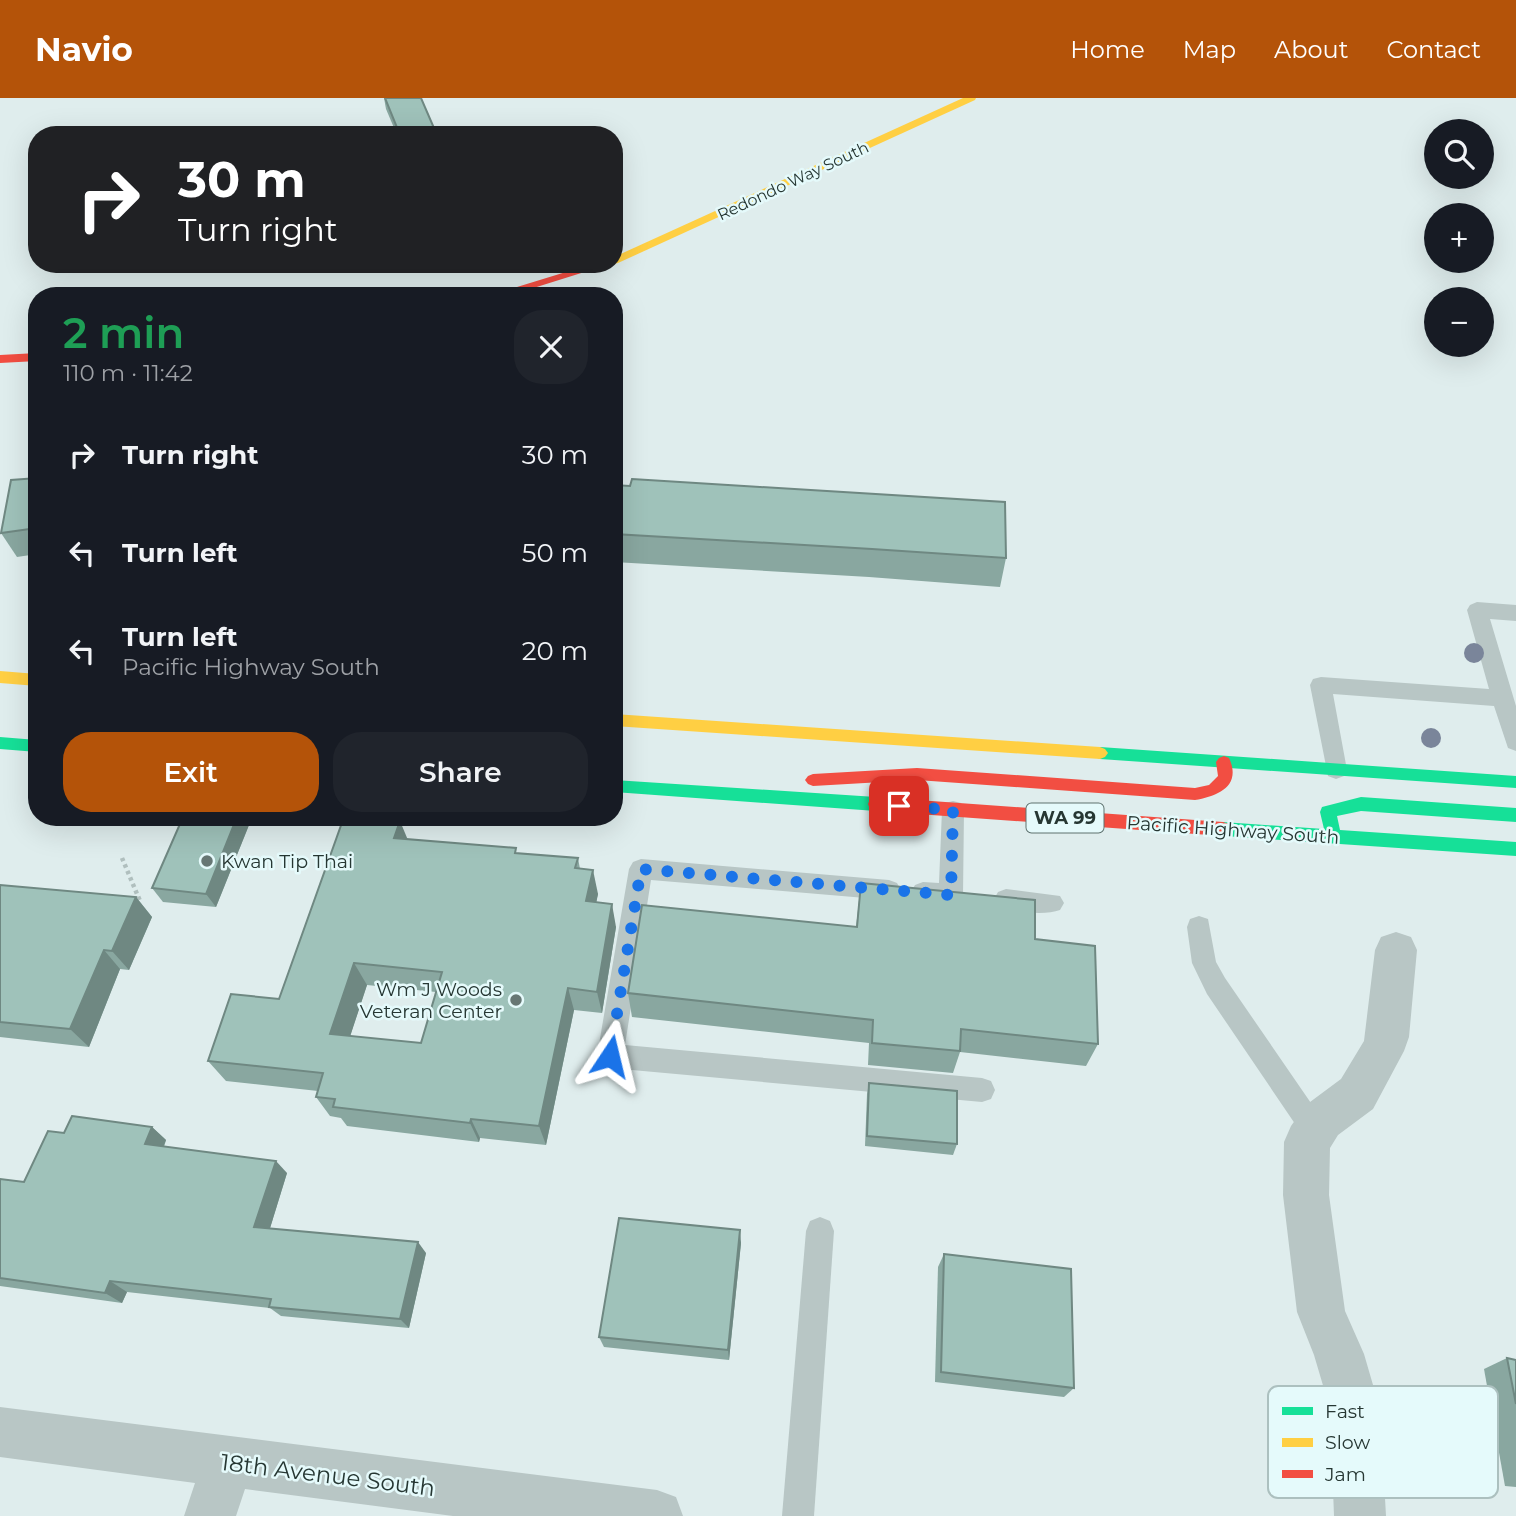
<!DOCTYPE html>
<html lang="en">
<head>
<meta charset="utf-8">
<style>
  body { margin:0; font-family:Montserrat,sans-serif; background:#20242c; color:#f1f3f6; height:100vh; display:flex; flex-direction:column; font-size:26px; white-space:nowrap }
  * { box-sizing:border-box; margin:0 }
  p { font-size:23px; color:#9ea1a6 }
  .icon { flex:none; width:38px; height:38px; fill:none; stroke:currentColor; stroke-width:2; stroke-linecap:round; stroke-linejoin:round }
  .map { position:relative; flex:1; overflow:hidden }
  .drawer { position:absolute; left:28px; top:189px; width:595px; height:539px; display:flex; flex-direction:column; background:#171b24; border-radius:28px; box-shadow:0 7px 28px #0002 }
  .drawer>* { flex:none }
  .banner { position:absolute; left:28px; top:28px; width:595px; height:147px; border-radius:28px; box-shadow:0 7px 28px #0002; background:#202124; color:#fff; overflow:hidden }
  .tools { position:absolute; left:1424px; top:21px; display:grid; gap:14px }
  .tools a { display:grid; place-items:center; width:70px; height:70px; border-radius:50%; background:#171b24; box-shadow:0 7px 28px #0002; font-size:35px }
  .pin { position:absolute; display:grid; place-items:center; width:60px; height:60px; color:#fff; margin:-30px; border-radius:14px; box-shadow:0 4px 10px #0006 }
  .me { position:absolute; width:77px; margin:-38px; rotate:10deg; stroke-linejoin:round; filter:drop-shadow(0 0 5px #0008) }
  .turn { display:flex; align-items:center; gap:24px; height:147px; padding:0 35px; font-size:32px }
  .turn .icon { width:91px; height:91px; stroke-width:2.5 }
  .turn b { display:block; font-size:49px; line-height:60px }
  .round { display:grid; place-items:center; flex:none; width:74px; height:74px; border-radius:28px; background:#20242c }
  .head { display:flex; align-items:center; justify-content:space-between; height:119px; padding:0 35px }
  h1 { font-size:42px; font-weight:600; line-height:52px; color:#1e9e55 }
  .button { display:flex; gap:14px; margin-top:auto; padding:14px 35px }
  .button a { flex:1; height:80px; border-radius:28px; background:#b45309; color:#fff; font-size:28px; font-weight:600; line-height:80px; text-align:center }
  .button a+a { background:#20242c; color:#f1f3f6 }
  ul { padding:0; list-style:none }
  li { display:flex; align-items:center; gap:21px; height:98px; padding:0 35px }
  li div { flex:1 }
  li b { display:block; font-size:26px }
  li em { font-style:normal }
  header { display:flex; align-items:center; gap:42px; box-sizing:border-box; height:98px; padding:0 35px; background:#b45309; color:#fff }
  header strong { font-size:33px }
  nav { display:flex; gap:38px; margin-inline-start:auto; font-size:24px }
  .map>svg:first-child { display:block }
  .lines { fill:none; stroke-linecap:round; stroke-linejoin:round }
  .path { stroke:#b0bfbe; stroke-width:4.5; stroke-dasharray:3.5 3.5; stroke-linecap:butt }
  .lane { fill:#b8c6c5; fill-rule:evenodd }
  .street { fill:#b8c6c5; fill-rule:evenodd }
  .fast { fill:#16e098; fill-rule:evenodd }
  .slow { fill:#ffcf43; fill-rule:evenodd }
  .jam { fill:#f24e42; fill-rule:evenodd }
  .tree { fill:#7a859a }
  .wall { fill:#89a7a0; fill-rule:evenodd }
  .shaded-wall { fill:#6f8882 }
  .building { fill:#9fc2ba; stroke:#6f8882; stroke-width:2; fill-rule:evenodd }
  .route { stroke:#1a73e8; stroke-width:12; stroke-dasharray:0 21.6 }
  .poi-dot { fill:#677774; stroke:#e5fafb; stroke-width:2.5 }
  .labels { text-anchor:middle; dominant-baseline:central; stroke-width:5; stroke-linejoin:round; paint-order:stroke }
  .far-street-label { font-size:16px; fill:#263733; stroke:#e5fafb }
  .shield { fill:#e5fafb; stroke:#5f726f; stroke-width:2 }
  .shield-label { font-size:18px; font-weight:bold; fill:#263733 }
  .street-label { font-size:19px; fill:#263733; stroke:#e5fafb }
  .poi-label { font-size:19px; fill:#263733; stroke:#e5fafb; text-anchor:start }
  .near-street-label { font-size:23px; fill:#263733; stroke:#e5fafb }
  .key { fill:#e5fafb; stroke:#acc0bf; stroke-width:2 }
  .key-label { font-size:19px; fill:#263733 }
</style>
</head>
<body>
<header>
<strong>Navio</strong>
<nav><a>Home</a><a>Map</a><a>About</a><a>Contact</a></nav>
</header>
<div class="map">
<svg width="1516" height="1418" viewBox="0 0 1516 1418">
  <rect width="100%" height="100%" fill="#dfeded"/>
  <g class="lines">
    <polyline class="path" points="122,760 140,803 137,809"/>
    <g class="lane">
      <polygon points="1477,504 1516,507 1516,523 1490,521 1516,608 1516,653 1508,650 1494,608 1333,596 1347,672 1344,678 1336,681 1328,678 1310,587 1313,581 1321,579 1489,591 1467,512 1470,507"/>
      <path d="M953 703 961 705 964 712 963 797 959 804C946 809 928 806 915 801L911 794 915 787 923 784 939 785 942 712 945 705Z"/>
      <polygon points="641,761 889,782 897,785 901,792 897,799 889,802 651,782 625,947 982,980 991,983 995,992 991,1001 982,1004 610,970 601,967 597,958 629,771 633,764"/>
      <path d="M1006 791 1060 798 1064 805 1060 812C1044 818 1014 814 998 808L994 801 998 794Z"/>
      <polygon points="1199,818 1208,821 1216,864 1225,880 1324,1024 1328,1033 1324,1042 1315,1046 1306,1042 1207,896 1192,865 1187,829 1190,821"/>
      <polygon points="820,1119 830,1123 834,1133 814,1418 782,1418 806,1133 810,1123"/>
    </g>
    <g class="street">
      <polygon points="1396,834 1411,839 1417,852 1409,939 1404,953 1373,1011 1338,1037 1330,1050 1329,1097 1345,1213 1364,1256 1380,1311 1386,1418 1334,1418 1330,1311 1314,1257 1297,1214 1283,1097 1284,1044 1291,1028 1306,1007 1341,981 1364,943 1375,852 1381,839"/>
      <polygon points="0,1309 657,1392 676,1399 683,1418 453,1418 245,1391 236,1418 184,1418 195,1385 0,1359"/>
    </g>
    <g class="fast">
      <polygon points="0,639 37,642 37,654 0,651"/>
      <polygon points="1100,649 1516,678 1516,690 1100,661 1095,659 1092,655 1095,651"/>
      <polygon points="614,682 876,699 882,701 884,706 882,711 876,713 614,694"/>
      <polygon points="1361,699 1516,710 1516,724 1361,713 1337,718 1340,732 1516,744 1516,758 1223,738 1217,736 1215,731 1217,726 1223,724 1324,731 1320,714 1322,709"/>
    </g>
    <g class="slow">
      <polygon points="963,0 976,0 975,2 618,165 614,166 613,166 614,159"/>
      <polygon points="0,573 37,576 37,588 0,585"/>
      <polygon points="614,616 1100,649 1105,651 1108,655 1105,659 1100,661 614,628"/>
    </g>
    <g class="jam">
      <polygon points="592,166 610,166 508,198 488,198"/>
      <polygon points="37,255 37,263 0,265 0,257"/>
      <path d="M1224 658 1229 660C1242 688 1218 698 1195 702L917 682 813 688 808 686 805 682 808 678 813 676 917 670 1195 690 1209 687 1218 678 1216 664 1219 660Z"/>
      <polygon points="876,699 1223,724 1229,726 1231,731 1229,736 1223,738 876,713 870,711 868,706 870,701"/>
    </g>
  </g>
  <g class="tree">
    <circle cx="1474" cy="555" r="10"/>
    <circle cx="1431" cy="640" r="10"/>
  </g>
  <g class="wall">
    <polygon points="384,0 421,0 437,37 397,37 386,11"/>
    <polygon points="37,380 37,456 17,459 1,435"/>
    <polygon points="614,387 630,388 1006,460 1000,489 869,479 614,464"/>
    <polygon points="183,719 249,719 251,722 216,809 163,804 152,790"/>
    <path d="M408 741 517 755 578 760 580 771 598 796 596 804 616 829 602 915 574 912 546 1047 480 1040 479 1044 347 1028 341 1020 330 1018 316 999 318 993 226 983 208 963 279 901ZM367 887 436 894 421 945 350 938Z"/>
    <polygon points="861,785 1035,841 1098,946 1086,968 960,954 953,975 868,967 869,945 632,919 628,895 856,829"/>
    <polygon points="0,787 136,799 152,819 129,872 120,871 89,949 0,939"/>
    <polygon points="869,985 957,1046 953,1057 865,1048 867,996"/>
    <polygon points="152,1029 166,1042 164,1049 287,1075 270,1130 426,1155 409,1230 281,1218 270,1210 127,1194 122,1205 0,1188 0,1081 24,1084 64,1035"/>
    <polygon points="741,1145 729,1262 604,1249 599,1239"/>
    <polygon points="944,1156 1074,1290 1064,1299 935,1284 938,1169"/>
    <polygon points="1507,1260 1516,1262 1516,1389 1505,1388 1484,1271"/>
  </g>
  <g class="shaded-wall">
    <polygon points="237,719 249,719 251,722 216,809 206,796"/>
    <polygon points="400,723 410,747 394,740"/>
    <polygon points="593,772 598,796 592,826 586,803"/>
    <polygon points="136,799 152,819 129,872 112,853"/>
    <polygon points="612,806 616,829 602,915 597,894"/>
    <polygon points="104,852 120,871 89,949 70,931"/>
    <polygon points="354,865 367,887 344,957 330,936"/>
    <polygon points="568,890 574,912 546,1047 539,1028"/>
    <polygon points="471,1021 480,1040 479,1044 470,1025"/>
    <polygon points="152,1029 166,1042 159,1059 145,1046"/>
    <polygon points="276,1063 287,1075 267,1140 254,1129"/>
    <polygon points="740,1132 741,1145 729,1262 728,1252"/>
    <polygon points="418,1144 426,1155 409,1230 400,1221"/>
    <polygon points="110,1183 127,1194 122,1205 105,1195"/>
  </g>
  <g class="building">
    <polygon points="385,0 421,0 437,37 400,37"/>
    <polygon points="37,380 37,430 1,435 11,382"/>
    <polygon points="632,381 1005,404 1006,460 872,451 614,436 614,387 630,388"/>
    <polygon points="183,719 237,719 206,796 152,790"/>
    <path d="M344 719H365L400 723 394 740 516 750 515 755 578 760 575 770 593 772 586 803 612 806 597 894 568 890 539 1028 471 1021 470 1025 333 1009 335 1001 316 999 323 975 208 963 231 896 279 901ZM354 865 442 874 421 945 330 936Z"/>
    <polygon points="861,785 1035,802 1035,841 1095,848 1098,946 961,931 960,953 872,945 873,922 628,895 642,807 857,829"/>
    <polygon points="0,787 136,799 112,853 104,852 70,931 0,924"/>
    <polygon points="869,985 957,993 957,1046 867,1038"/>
    <polygon points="72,1018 152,1029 145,1046 276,1063 254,1129 418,1144 400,1221 269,1209 271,1201 110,1183 105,1195 0,1180 0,1081 24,1084 48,1033 64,1035"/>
    <polygon points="619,1120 740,1132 728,1252 599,1239"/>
    <polygon points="944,1156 1071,1171 1074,1290 941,1274"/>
    <polygon points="1507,1260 1516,1262 1516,1306"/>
  </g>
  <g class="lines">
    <polyline class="route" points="610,958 641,771 951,797 953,712 899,708"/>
  </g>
  <g class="poi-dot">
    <circle cx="207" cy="763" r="7"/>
    <circle cx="516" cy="902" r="7"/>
  </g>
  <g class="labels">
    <g class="far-street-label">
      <text transform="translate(793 83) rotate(-25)">Redondo Way South</text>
    </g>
    <rect class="shield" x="1026.5" y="705.5" width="77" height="29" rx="5"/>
    <g class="shield-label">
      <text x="1065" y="720">WA 99</text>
    </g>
    <g class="street-label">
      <text transform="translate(1233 732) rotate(4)">Pacific Highway South</text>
    </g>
    <g class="poi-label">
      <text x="221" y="763">Kwan Tip Thai</text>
      <text x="502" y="891" text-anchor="end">Wm J Woods<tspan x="502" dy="22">Veteran Center</tspan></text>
    </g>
    <g class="near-street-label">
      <text transform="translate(328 1377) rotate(7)">18th Avenue South</text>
    </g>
  </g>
  <rect x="1268" y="1288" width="230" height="112" rx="10" class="key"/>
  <rect x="1282" y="1309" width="31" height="8" fill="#16e098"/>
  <rect x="1282" y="1340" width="31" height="9" fill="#ffcf43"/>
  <rect x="1282" y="1372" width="31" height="8" fill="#f24e42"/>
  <g class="key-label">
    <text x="1325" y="1320">Fast</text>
    <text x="1325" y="1351">Slow</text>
    <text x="1325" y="1383">Jam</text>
  </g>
</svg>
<div class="tools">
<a><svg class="icon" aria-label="search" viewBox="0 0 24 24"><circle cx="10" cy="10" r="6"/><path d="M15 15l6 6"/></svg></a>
<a>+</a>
<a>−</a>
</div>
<div class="pin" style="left:899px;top:708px;background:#d93025"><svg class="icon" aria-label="arrive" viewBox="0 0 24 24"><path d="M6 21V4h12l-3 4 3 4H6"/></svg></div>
<svg class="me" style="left:610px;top:958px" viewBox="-20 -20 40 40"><path d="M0-17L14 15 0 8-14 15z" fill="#1a73e8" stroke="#fff" stroke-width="4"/></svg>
<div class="banner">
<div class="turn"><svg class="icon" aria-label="right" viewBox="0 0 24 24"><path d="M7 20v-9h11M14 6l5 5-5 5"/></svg><div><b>30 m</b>Turn right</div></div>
</div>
<section class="drawer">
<div class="head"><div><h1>2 min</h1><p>110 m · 11:42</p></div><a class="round"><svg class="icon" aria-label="close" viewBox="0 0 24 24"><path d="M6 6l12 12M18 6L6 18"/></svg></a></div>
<ul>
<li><svg class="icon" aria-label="right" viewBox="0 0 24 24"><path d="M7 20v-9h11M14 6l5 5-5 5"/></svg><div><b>Turn right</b></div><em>30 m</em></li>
<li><svg class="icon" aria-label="left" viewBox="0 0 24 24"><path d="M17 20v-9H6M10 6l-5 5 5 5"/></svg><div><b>Turn left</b></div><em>50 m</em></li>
<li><svg class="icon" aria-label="left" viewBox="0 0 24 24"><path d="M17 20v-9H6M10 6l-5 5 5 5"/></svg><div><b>Turn left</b><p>Pacific Highway South</p></div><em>20 m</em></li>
</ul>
<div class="button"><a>Exit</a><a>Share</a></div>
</section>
</div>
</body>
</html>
